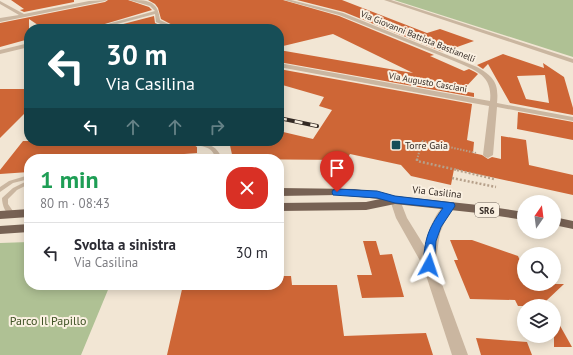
<!DOCTYPE html>
<html lang="it">
<head>
<meta charset="utf-8">
<style>
  body { margin:0; font-family:"PT Sans",sans-serif; background:#f7f7f7; color:#2b2b33; height:100vh; display:flex; flex-direction:column; font-size:15px; white-space:nowrap }
  * { box-sizing:border-box; margin:0 }
  p { font-size:13px; color:#7c7c81 }
  .icon { flex:none; width:22px; height:22px; fill:none; stroke:currentColor; stroke-width:2; stroke-linecap:round; stroke-linejoin:round }
  .map { position:relative; flex:1; overflow:hidden }
  .details { position:absolute; left:24px; top:154px; width:260px; height:136px; display:flex; flex-direction:column; background:#fff; border-radius:16px; box-shadow:0 2px 10px #0003 }
  .details>* { flex:none }
  .guide { position:absolute; left:24px; top:24px; width:260px; height:122px; border-radius:16px; box-shadow:0 2px 10px #0003; background:#174e57; color:#fff; overflow:hidden }
  .needle { width:26px; rotate:14deg }
  .buttons { position:absolute; left:517px; top:195px; display:grid; gap:8px }
  .buttons a { display:grid; place-items:center; width:44px; height:44px; border-radius:50%; background:#fff; box-shadow:0 2px 10px #0003; font-size:20px }
  .pin { position:absolute; display:grid; place-items:center; width:34px; height:34px; color:#fff; margin:-41px -17px; border-radius:50% 50% 50% 0; rotate:-45deg; box-shadow:0 0 4px #0007 }
  .pin .icon { rotate:45deg }
  .me { position:absolute; width:44px; margin:-22px; rotate:5deg; stroke-linejoin:round; filter:drop-shadow(0 0 3px #0008) }
  .turn { display:flex; align-items:center; gap:14px; height:84px; padding:0 16px; font-size:18px }
  .turn .icon { width:52px; height:52px; stroke-width:2.5 }
  .turn b { display:block; font-size:28px; line-height:34px }
  .lanes { display:flex; align-items:center; height:38px; padding:0 16px; background:#0003; justify-content:center; gap:20px; direction:ltr }
  .lanes .off { opacity:.35 }
  .round { display:grid; place-items:center; flex:none; width:42px; height:42px; border-radius:16px; background:#f7f7f7 }
  .summary { display:flex; align-items:center; justify-content:space-between; height:68px; padding:0 16px }
  h1 { font-size:24px; font-weight:700; line-height:30px; color:#1e9e55 }
  ul { padding:0; list-style:none }
  li { display:flex; align-items:center; gap:12px; height:60px; padding:0 16px; border-top:1px solid #e1e1e2 }
  li div { flex:1 }
  li b { display:block; font-size:15px }
  li em { font-style:normal }
  .map>svg:first-child { display:block }
  .green { fill:#afc194 }
  .building { fill:#ce6636; fill-rule:evenodd }
  .lines { fill:none; stroke-linecap:round; stroke-linejoin:round }
  .path-far1 { stroke:#b6a08a; stroke-width:2; stroke-dasharray:1.5 1.5; stroke-linecap:butt }
  .path { stroke:#b6a08a; stroke-width:2.5; stroke-dasharray:2 2; stroke-linecap:butt }
  .lane { fill:#cab6a0; fill-rule:evenodd }
  .street { fill:#cab6a0; fill-rule:evenodd }
  .primary { fill:#776254; fill-rule:evenodd }
  .rail-casing { stroke:#342a24; stroke-width:4 }
  .rail { stroke:#faf0e1; stroke-width:2.5; stroke-dasharray:8; stroke-linecap:butt }
  .path-bridge-far1 { stroke:#b6a08a; stroke-width:2; stroke-dasharray:1.5 1.5; stroke-linecap:butt }
  .path-bridge { stroke:#b6a08a; stroke-width:2.5; stroke-dasharray:2 2; stroke-linecap:butt }
  .route { fill:#1a73e8; stroke:#114b97 }
  .poi-dot { fill:#174e57; stroke:#faf0e1; stroke-width:1.5 }
  .labels { text-anchor:middle; dominant-baseline:central; stroke-width:4; stroke-linejoin:round; paint-order:stroke }
  .far-street-label { font-size:9px; fill:#342a24; stroke:#faf0e1 }
  .shield { fill:#faf0e1; stroke:#6f655d; stroke-width:1 }
  .shield-label { font-size:9px; font-weight:bold; fill:#342a24 }
  .poi-label { font-size:10px; fill:#342a24; stroke:#faf0e1; text-anchor:start }
  .street-label { font-size:10px; fill:#342a24; stroke:#faf0e1 }
  .near-park-label { font-size:12px; fill:#405326; stroke:#faf0e1 }
</style>
</head>
<body>
<div class="map">
<svg width="573" height="355" viewBox="0 0 573 355">
  <rect width="100%" height="100%" fill="#f2e6d4"/>
  <g class="green">
    <polygon points="394,0 573,0 573,57"/>
    <polygon points="29,242 29,285 110,285 81,355 0,355 0,243"/>
  </g>
  <g class="building">
    <polygon points="11,0 74,0 74,2 24,12 20,10 24,9"/>
    <polygon points="108,0 128,0 149,7 152,10 88,29 44,29 29,19 29,39 0,47 0,23 105,2"/>
    <polygon points="148,0 283,0 339,16 434,55 430,56 464,71 469,69 475,72 478,74 462,91 474,93 474,97 279,62 279,50 413,73 333,34 279,47 279,29 180,29 161,19 158,8 155,4"/>
    <polygon points="297,0 342,0 427,33 440,29 474,41 443,52 344,12"/>
    <polygon points="154,16 155,23 168,29 104,29"/>
    <path d="M503 54 544 68 543 63 564 77 573 108V115L510 103 488 64 483 69 477 65ZM545 75 549 103 526 99 517 76Z"/>
    <polygon points="279,69 472,104 467,140 474,142 473,153 482,155 488,159 492,157 501,159 501,136 526,140 529,165 573,175 573,195 454,169 451,185 411,176 401,165 350,154 346,160 233,159 229,141 279,141 279,131 313,139 332,110 319,106 324,97 279,84"/>
    <polygon points="0,89 29,89 29,109 0,138"/>
    <polygon points="518,112 573,122 573,140 517,129"/>
    <polygon points="23,141 196,141 192,144 197,147 197,153 184,154 183,159 29,159 29,172 0,174 0,170"/>
    <polygon points="450,240 472,240 518,256 524,270 524,284 564,284 546,301 549,306 518,306 515,300 470,299 454,260 458,260"/>
    <polygon points="363,241 376,241 380,255 392,254 404,297 362,298 357,275 372,275"/>
    <polygon points="279,276 291,276 292,285 337,285 344,336 426,333 433,355 167,355 183,285 279,285"/>
    <polygon points="554,315 572,347 554,347"/>
    <polygon points="476,338 527,342 532,355 481,355"/>
  </g>
  <g class="lines">
    <polyline class="path-far1" points="422,141 476,153"/>
    <g class="path">
      <polyline points="457,170 494,179"/>
      <polyline points="452,178 496,187"/>
    </g>
    <g class="lane">
      <path d="M197 142C209 143 218 147 222 159H216C212 147 206 147 195 145L194 144 195 143Z"/>
      <polygon points="29,175 29,179 13,183 0,192 0,187 9,181"/>
      <path d="M29 180V184L17 190 8 199V204L15 214 14 216C6 217 2 205 2 198L13 188Z"/>
    </g>
    <g class="street">
      <polygon points="107,0 105,1 0,22 0,18 19,15 0,4 0,1 24,14 89,1"/>
      <path d="M129 0C147 0 158 0 160 20L179 29H172L156 22 155 14 98 29H89L155 11 150 6Z"/>
      <path d="M284 0H291L343 13 477 67C494 77 499 83 497 103L573 117V121L497 107 493 155 488 158 485 157 483 155 489 106 279 67V63L490 101C493 75 475 70 454 61L339 15Z"/>
      <polygon points="384,0 391,0 573,59 573,63"/>
      <polygon points="29,43 29,47 0,54 0,50"/>
      <path d="M395 196 399 197 400 200 407 218 425 247C427 235 438 199 454 203L455 206 445 221 440 233 435 265 468 355H452L423 266 396 218 390 200 391 197Z"/>
    </g>
    <g class="primary">
      <polygon points="279,188 354,189 383,193 395,196 478,205 524,212 524,220 478,213 395,204 366,210 279,211 279,203 366,202 380,199 338,195 279,196"/>
      <polygon points="29,209 29,217 0,219 0,211"/>
      <polygon points="554,217 573,221 573,229 554,225"/>
      <polygon points="29,224 29,232 0,234 0,226"/>
    </g>
    <defs>
      <polyline id="rail" points="279,118 317,126"/>
    </defs>
    <use href="#rail" class="rail-casing"/>
    <use href="#rail" class="rail"/>
    <polyline class="path-bridge-far1" points="417,160 422,141"/>
    <polyline class="path-bridge" points="417,159 417,161 457,170"/>
  </g>
  <path class="route" d="M337 189 377 191 395 196 454 203 455 206 441 227 436 241 434 265 433 268 429 270 425 268 423 265C425 239 427 230 443 208L395 203 377 198 333 195 332 192 333 190Z"/>
  <rect class="poi-dot" x="391" y="140" width="10" height="10" rx="2"/>
  <g class="labels">
    <g class="far-street-label">
      <text transform="translate(418 36) rotate(22)">Via Giovanni Battista Bastianelli</text>
      <text transform="translate(428 82) rotate(10)">Via Augusto Casciani</text>
    </g>
    <rect class="shield" x="475" y="203" width="24" height="14" rx="3"/>
    <g class="shield-label">
      <text x="487" y="210">SR6</text>
    </g>
    <g class="poi-label">
      <text x="405" y="145">Torre Gaia</text>
    </g>
    <g class="street-label">
      <text transform="translate(437 192) rotate(6)">Via Casilina</text>
    </g>
    <g class="near-park-label">
      <text x="48" y="320">Parco Il Papillo</text>
    </g>
  </g>
</svg>
<div class="buttons">
<a><svg class="needle" viewBox="-14 -14 28 28"><path d="M0-13l5 13h-10z" fill="#e53935"/><path d="M0 13l5-13h-10z" fill="#7c7c81"/></svg></a>
<a><svg class="icon" aria-label="search" viewBox="0 0 24 24"><circle cx="10" cy="10" r="6"/><path d="M15 15l6 6"/></svg></a>
<a><svg class="icon" aria-label="layers" viewBox="0 0 24 24"><path d="M12 4l9 5-9 5-9-5zM3 14l9 5 9-5"/></svg></a>
</div>
<div class="pin" style="left:337px;top:192px;background:#d93025"><svg class="icon" aria-label="arrive" viewBox="0 0 24 24"><path d="M6 21V4h12l-3 4 3 4H6"/></svg></div>
<svg class="me" style="left:429px;top:265px" viewBox="-20 -20 40 40"><path d="M0-17L14 15 0 8-14 15z" fill="#1a73e8" stroke="#fff" stroke-width="4"/></svg>
<div class="guide">
<div class="turn"><svg class="icon" aria-label="left" viewBox="0 0 24 24"><path d="M17 20v-9H6M10 6l-5 5 5 5"/></svg><div><b>30 m</b>Via Casilina</div></div>
<div class="lanes"><svg class="icon" aria-label="left" viewBox="0 0 24 24"><path d="M17 20v-9H6M10 6l-5 5 5 5"/></svg><svg class="icon off" aria-label="ahead" viewBox="0 0 24 24"><path d="M12 20V5M6 11l6-6 6 6"/></svg><svg class="icon off" aria-label="ahead" viewBox="0 0 24 24"><path d="M12 20V5M6 11l6-6 6 6"/></svg><svg class="icon off" aria-label="right" viewBox="0 0 24 24"><path d="M7 20v-9h11M14 6l5 5-5 5"/></svg></div>
</div>
<section class="details">
<div class="summary"><div><h1>1 min</h1><p>80 m · 08:43</p></div><a class="round" style="background:#d93025;color:#fff"><svg class="icon" aria-label="close" viewBox="0 0 24 24"><path d="M6 6l12 12M18 6L6 18"/></svg></a></div>
<ul>
<li><svg class="icon" aria-label="left" viewBox="0 0 24 24"><path d="M17 20v-9H6M10 6l-5 5 5 5"/></svg><div><b>Svolta a sinistra</b><p>Via Casilina</p></div><em>30 m</em></li>
</ul>
</section>
</div>
</body>
</html>
